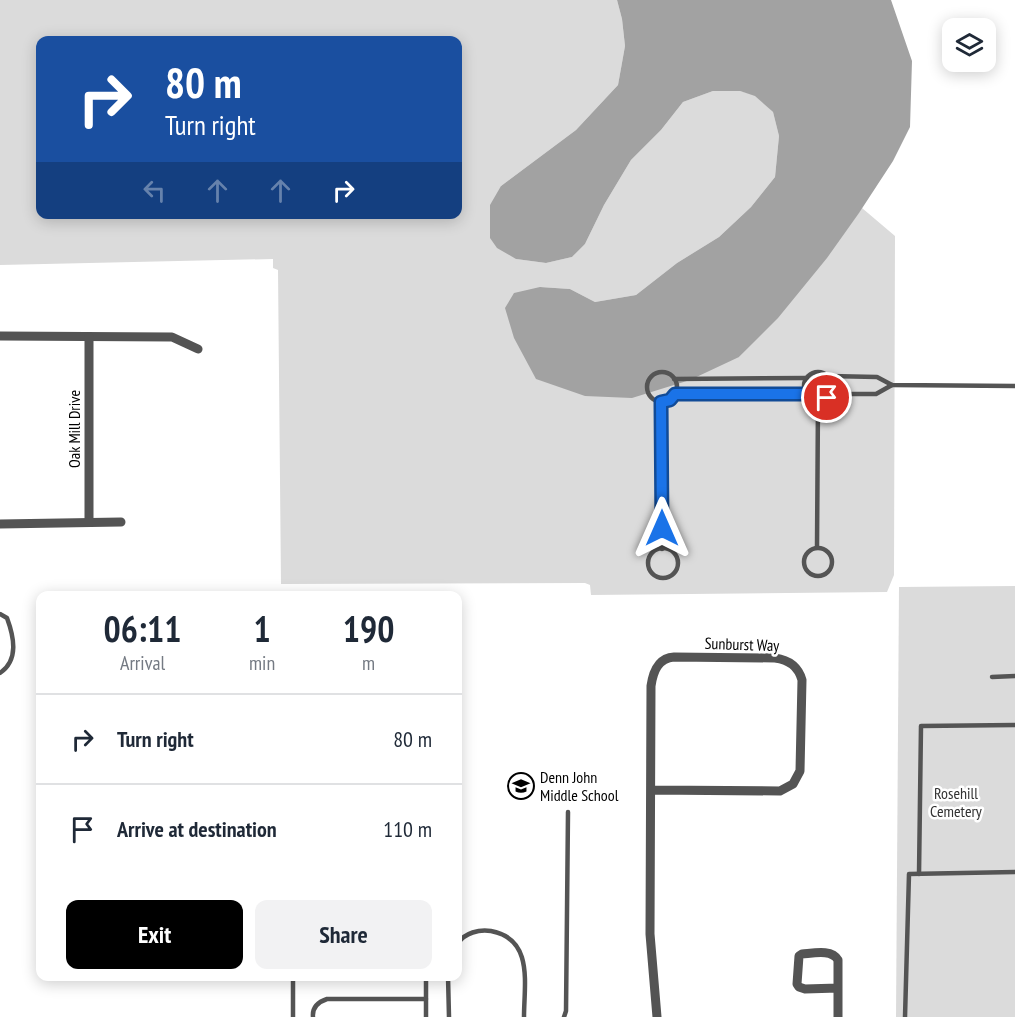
<!DOCTYPE html>
<html lang="en">
<head>
<meta charset="utf-8">
<style>
  body { margin:0; font-family:"PT Sans Narrow",sans-serif; background:#f2f2f3; color:#1f2937; height:100vh; display:flex; flex-direction:column; font-size:22px; white-space:nowrap }
  * { box-sizing:border-box; margin:0 }
  p { font-size:20px; color:#747a83 }
  .icon { flex:none; width:33px; height:33px; fill:none; stroke:currentColor; stroke-width:2; stroke-linecap:round; stroke-linejoin:round }
  .map { position:relative; flex:1; overflow:hidden }
  .sheet { position:absolute; left:36px; top:591px; width:426px; height:390px; display:flex; flex-direction:column; background:#fff; border-radius:12px; box-shadow:0 3px 15px #0003 }
  .sheet>* { flex:none }
  .banner { position:absolute; left:36px; top:36px; width:426px; height:183px; border-radius:12px; box-shadow:0 3px 15px #0003; background:#1a4fa0; color:#fff; overflow:hidden }
  .fabs { position:absolute; left:942px; top:18px; display:grid; gap:12px }
  .fabs a { display:grid; place-items:center; width:54px; height:54px; border-radius:12px; background:#fff; box-shadow:0 3px 15px #0003; font-size:30px }
  .pin { position:absolute; display:grid; place-items:center; width:51px; height:51px; color:#fff; margin:-26px; border:3px solid #fff; border-radius:50%; box-shadow:0 2px 6px #0007 }
  .me { position:absolute; width:66px; margin:-33px; rotate:0deg; stroke-linejoin:round; filter:drop-shadow(0 0 4px #0008) }
  .turn { display:flex; align-items:center; gap:21px; height:126px; padding:0 30px; font-size:27px }
  .turn .icon { width:78px; height:78px; stroke-width:2.5 }
  .turn b { display:block; font-size:42px; line-height:51px }
  .lanes { display:flex; align-items:center; height:57px; padding:0 30px; background:#0003; justify-content:center; gap:30px; direction:ltr }
  .lanes .off { opacity:.35 }
  .eta { display:flex; justify-content:space-evenly; align-items:center; height:102px; text-align:center }
  .eta b { font-size:36px; font-weight:800; line-height:42px }
  .action { display:flex; gap:12px; margin-top:auto; padding:12px 30px }
  .action a { flex:1; height:69px; border-radius:12px; background:#000; color:#fff; font-size:24px; font-weight:800; line-height:69px; text-align:center }
  .action a+a { background:#f2f2f3; color:#1f2937 }
  ul { padding:0; list-style:none }
  li { display:flex; align-items:center; gap:18px; height:90px; padding:0 30px; border-top:2px solid #e0e1e3 }
  li div { flex:1 }
  li b { display:block; font-size:22px }
  li em { font-style:normal }
  .map>svg:first-child { display:block }
  .green { fill:#dbdbdb; fill-rule:evenodd }
  .water { fill:#a2a2a2 }
  .lines { fill:none; stroke-linecap:round; stroke-linejoin:round }
  .service { stroke:#545454; stroke-width:4.5 }
  .minor { stroke:#545454; stroke-width:9 }
  .route-casing { stroke:#114b97; stroke-width:15 }
  .route { stroke:#1a73e8; stroke-width:10 }
  .labels { text-anchor:middle; dominant-baseline:central; stroke-width:5; stroke-linejoin:round; paint-order:stroke }
  .street-label { font-size:16px; fill:#000; stroke:#fff }
  .poi-label { font-size:16px; fill:#000; stroke:#fff; text-anchor:start }
  .park-label { font-size:16px; fill:#323232; stroke:#fff }
</style>
</head>
<body>
<div class="map">
<svg width="1015" height="1017" viewBox="0 0 1015 1017">
  <rect width="100%" height="100%" fill="#fff"/>
  <g class="green">
    <path d="M0 0H617L622 19 625 46 618 85 576 130 501 186 516 259 546 263 572 257 585 244 604 205 631 160 661 130 683 102 713 91H740L755 95 773 112 779 136 775 177 751 207 719 237 677 263 636 295 595 302 570 289 540 287 739 357C785 310 824 262 862 208L895 236 894 575 887 592 591 595 590 585 585 583 281 584 278 270 273 268V259L0 265ZM40 40H458V214H40Z"/>
    <polygon points="1015,586 1015,1017 896,1017 899,587"/>
  </g>
  <polygon class="water" points="617,0 891,0 912,61 910,127 893,161 859,213 827,258 778,318 739,357 690,380 632,398 585,396 536,379 514,338 505,308 514,293 540,287 570,289 595,302 636,295 677,263 719,237 751,207 775,177 779,136 773,112 755,96 740,91 713,91 683,102 661,130 631,160 604,205 585,244 572,257 546,263 516,259 497,248 490,238 490,205 501,186 576,130 618,85 625,46 622,19"/>
  <g class="lines">
    <g class="service">
      <circle cx="818" cy="386" r="14"/>
      <circle cx="662" cy="387" r="15"/>
      <polyline points="829,376 877,377 892,385 1015,386"/>
      <polyline points="674,379 807,378"/>
      <polyline points="675,394 806,394"/>
      <polyline points="830,394 876,394 892,385"/>
      <polyline points="661,402 662,549"/>
      <polyline points="817,547 818,401"/>
      <circle cx="818" cy="562" r="14"/>
      <circle cx="663" cy="563" r="15"/>
      <path d="M0 614 7 618C14 637 19 660 0 673"/>
      <polyline points="992,677 1015,676"/>
      <polyline points="919,874 921,726 1015,725"/>
      <path d="M458 943C465 933 479 929 491 931 534 939 524 984 524 1017"/>
      <polyline points="293,976 293,1017"/>
      <polyline points="448,976 449,1017"/>
      <path d="M313 1017C312 1007 318 1002 327 999H426"/>
      <polyline points="426,1017 426,976"/>
      <polyline points="564,1017 566,1011 568,812"/>
      <polyline points="905,1017 909,874 1015,872"/>
    </g>
    <g class="minor">
      <polyline points="0,336 172,337 198,349"/>
      <polyline points="89,337 89,522"/>
      <polyline points="0,524 121,522"/>
      <path d="M652 790 780 791 793 784 800 771 802 680C798 666 789 660 775 658L674 657C658 658 653 672 651 686L650 934 657 1017"/>
      <path d="M838 1017V960C832 949 814 953 802 954L799 956 797 984 799 987 805 989 838 988"/>
    </g>
  </g>
  <g class="lines">
    <defs>
      <path id="route" d="M662 528 661 402 670 400 675 394H806C812 401 819 402 827 398"/>
    </defs>
    <use href="#route" class="route-casing"/>
    <use href="#route" class="route"/>
  </g>
  <defs>
    <symbol id="school-ring" viewBox="-11 -11 22 22"><circle r="9.5" fill="#fff" stroke="#000" stroke-width="1.5"/><path d="M0-5L7-2L0 1L-7-2ZM-4 1L0 2.5L4 1V4Q0 6-4 4Z" fill="#000"/></symbol>
  </defs>
  <g fill-rule="evenodd">
    <use href="#school-ring" x="506" y="771" width="30" height="30"/>
  </g>
  <g class="labels">
    <g class="street-label">
      <text transform="translate(74 429) rotate(-90)">Oak Mill Drive</text>
      <text transform="translate(742 644) rotate(2)">Sunburst Way</text>
    </g>
    <g class="poi-label">
      <text x="540" y="777">Denn John<tspan x="540" dy="18">Middle School</tspan></text>
    </g>
    <g class="park-label">
      <text x="956" y="793">Rosehill<tspan x="956" dy="18">Cemetery</tspan></text>
    </g>
  </g>
</svg>
<div class="fabs">
<a><svg class="icon" aria-label="layers" viewBox="0 0 24 24"><path d="M12 4l9 5-9 5-9-5zM3 14l9 5 9-5"/></svg></a>
</div>
<div class="pin" style="left:827px;top:398px;background:#d93025"><svg class="icon" aria-label="arrive" viewBox="0 0 24 24"><path d="M6 21V4h12l-3 4 3 4H6"/></svg></div>
<svg class="me" style="left:662px;top:528px" viewBox="-20 -20 40 40"><path d="M0-17L14 15 0 8-14 15z" fill="#1a73e8" stroke="#fff" stroke-width="4"/></svg>
<div class="banner">
<div class="turn"><svg class="icon" aria-label="right" viewBox="0 0 24 24"><path d="M7 20v-9h11M14 6l5 5-5 5"/></svg><div><b>80 m</b>Turn right</div></div>
<div class="lanes"><svg class="icon off" aria-label="left" viewBox="0 0 24 24"><path d="M17 20v-9H6M10 6l-5 5 5 5"/></svg><svg class="icon off" aria-label="ahead" viewBox="0 0 24 24"><path d="M12 20V5M6 11l6-6 6 6"/></svg><svg class="icon off" aria-label="ahead" viewBox="0 0 24 24"><path d="M12 20V5M6 11l6-6 6 6"/></svg><svg class="icon" aria-label="right" viewBox="0 0 24 24"><path d="M7 20v-9h11M14 6l5 5-5 5"/></svg></div>
</div>
<section class="sheet">
<div class="eta">
<div><b>06:11</b><p>Arrival</p></div>
<div><b>1</b><p>min</p></div>
<div><b>190</b><p>m</p></div>
</div>
<ul>
<li><svg class="icon" aria-label="right" viewBox="0 0 24 24"><path d="M7 20v-9h11M14 6l5 5-5 5"/></svg><div><b>Turn right</b></div><em>80 m</em></li>
<li><svg class="icon" aria-label="arrive" viewBox="0 0 24 24"><path d="M6 21V4h12l-3 4 3 4H6"/></svg><div><b>Arrive at destination</b></div><em>110 m</em></li>
</ul>
<div class="action"><a>Exit</a><a>Share</a></div>
</section>
</div>
</body>
</html>
